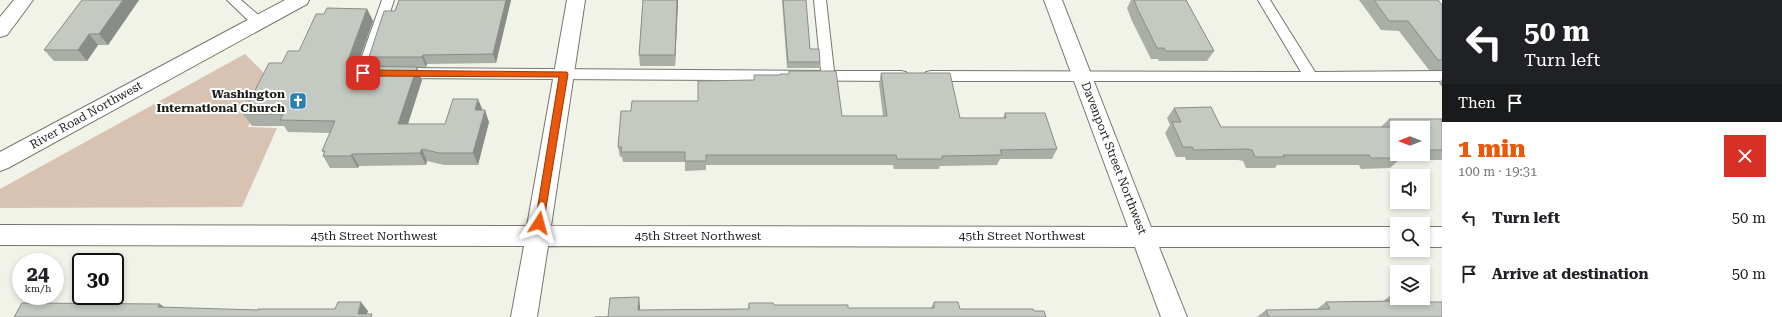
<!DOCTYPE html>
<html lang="en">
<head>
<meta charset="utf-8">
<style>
  body { margin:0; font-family:"Roboto Serif",serif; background:#f6f6f6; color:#202124; height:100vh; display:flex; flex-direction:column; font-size:15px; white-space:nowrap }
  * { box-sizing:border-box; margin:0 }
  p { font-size:13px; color:#757577 }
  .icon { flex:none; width:22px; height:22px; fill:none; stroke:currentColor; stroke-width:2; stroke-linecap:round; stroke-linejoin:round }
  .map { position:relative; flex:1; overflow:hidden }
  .side { display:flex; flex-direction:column; background:#fff; width:340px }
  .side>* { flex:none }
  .banner { background:#202124; color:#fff; overflow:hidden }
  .needle { width:26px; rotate:270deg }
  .tools { position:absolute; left:1390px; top:121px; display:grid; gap:8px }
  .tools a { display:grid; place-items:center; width:40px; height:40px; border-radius:0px; background:#fff; box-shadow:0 2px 6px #0003; font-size:20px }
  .speed { position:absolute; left:12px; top:253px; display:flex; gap:8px; font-size:20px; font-weight:700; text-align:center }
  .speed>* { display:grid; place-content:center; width:52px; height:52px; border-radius:50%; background:#fff; box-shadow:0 2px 6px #0003; line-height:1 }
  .speed small { font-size:10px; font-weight:400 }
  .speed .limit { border:2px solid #111; border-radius:6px; background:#fff; color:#111 }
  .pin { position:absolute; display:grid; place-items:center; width:34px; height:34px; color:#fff; margin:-17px; border-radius:8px; box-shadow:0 2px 6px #0006 }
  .me { position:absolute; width:44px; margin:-22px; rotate:9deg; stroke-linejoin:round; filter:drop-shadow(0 0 3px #0008) }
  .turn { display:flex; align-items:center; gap:14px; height:84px; padding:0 16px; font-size:18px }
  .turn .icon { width:52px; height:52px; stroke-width:2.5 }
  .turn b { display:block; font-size:28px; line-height:34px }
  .then { display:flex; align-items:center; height:38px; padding:0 16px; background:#0003; gap:8px; font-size:15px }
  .round { display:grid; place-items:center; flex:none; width:42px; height:42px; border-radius:0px; background:#f6f6f6 }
  .overview { display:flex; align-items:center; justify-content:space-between; height:68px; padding:0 16px }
  h1 { font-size:24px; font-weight:800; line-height:30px; color:#ea580c }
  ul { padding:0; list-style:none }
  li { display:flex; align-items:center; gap:12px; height:56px; padding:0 16px }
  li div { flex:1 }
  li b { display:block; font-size:15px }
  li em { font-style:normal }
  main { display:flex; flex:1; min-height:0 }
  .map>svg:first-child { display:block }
  .green { fill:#d8c2b1 }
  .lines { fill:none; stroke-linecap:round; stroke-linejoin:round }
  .service-casing { stroke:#76776e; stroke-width:2 }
  .minor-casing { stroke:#76776e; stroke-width:2 }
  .tertiary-casing { stroke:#76776e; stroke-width:2 }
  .secondary-casing { stroke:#76776e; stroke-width:2 }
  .service { fill:#fff; fill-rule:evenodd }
  .minor { fill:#fff; fill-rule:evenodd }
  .tertiary { fill:#fff; fill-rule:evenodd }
  .secondary { fill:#fff; fill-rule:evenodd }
  .wall { fill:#a9aea7; fill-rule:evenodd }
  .shaded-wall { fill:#898d88 }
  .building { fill:#c4cac2; stroke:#898d88 }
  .route { fill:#ea580c; stroke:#983908 }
  .labels { text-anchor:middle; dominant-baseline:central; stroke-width:4; stroke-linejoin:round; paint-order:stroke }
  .poi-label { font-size:12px; font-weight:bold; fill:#1e1f1b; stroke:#fff; text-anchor:end }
  .street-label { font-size:12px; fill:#1e1f1b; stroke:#fff }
</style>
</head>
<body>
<main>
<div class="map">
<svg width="1442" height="317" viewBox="0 0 1442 317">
  <rect width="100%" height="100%" fill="#f1f2e8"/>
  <polygon class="green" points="245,54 270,79 248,127 277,128 242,207 0,208 0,189"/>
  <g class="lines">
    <defs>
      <g id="service">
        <polygon points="227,0 241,0 263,19 264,22 263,25 258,26 253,25"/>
        <path d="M382 0H394L372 68 382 69 384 73 382 77C374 79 366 79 358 77L356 73Z"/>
        <polygon points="814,0 826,0 834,71 901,71 906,72 908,76 906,80 901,81 399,78 394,77 392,73 394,69 399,68 821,71"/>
        <polygon points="1258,0 1270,0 1315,72 1442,71 1442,81 931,81 926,80 924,76 926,72 931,71 1301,72"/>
      </g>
      <g id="minor">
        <polygon points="567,0 585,0 551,226 1128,227 1044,0 1062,0 1151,227 1397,227 1397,247 1159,247 1187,317 1161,317 1135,247 548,246 537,317 511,317 524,246 0,245 0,225 527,226"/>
        <rect x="1423" y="227" width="19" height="20"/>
      </g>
      <polygon id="tertiary" points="14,0 33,0 7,35 0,37 0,17"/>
      <polygon id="secondary" points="285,0 309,0 307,4 8,168 0,171 0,152"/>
    </defs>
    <use href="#service" class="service-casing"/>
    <use href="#minor" class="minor-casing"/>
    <use href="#tertiary" class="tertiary-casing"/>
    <use href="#secondary" class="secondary-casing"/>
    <use href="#service" class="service"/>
    <use href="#minor" class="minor"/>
    <use href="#tertiary" class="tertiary"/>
    <use href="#secondary" class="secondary"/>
  </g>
  <g class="wall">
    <polygon points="82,0 139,0 108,45 98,45 87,61 54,61 44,50"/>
    <polygon points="399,0 511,0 496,63 427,64 426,67 374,67 369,57 395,11"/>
    <polygon points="643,0 678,0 675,66 640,66 639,55"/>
    <polygon points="782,0 806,0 810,49 820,62 819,68 787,68"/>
    <polygon points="1131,0 1186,0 1214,51 1207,61 1159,61 1158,59 1151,59 1132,21 1127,8"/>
    <polygon points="1359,0 1438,0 1442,5 1442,70 1429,70 1399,31 1381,30"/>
    <polygon points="367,9 373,21 357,66 422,80 408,124 445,124 482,110 489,122 478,165 444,165 427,161 426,165 359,166 358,168 330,168 323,156 324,153 322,151 330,133 288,132 284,126 252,126 243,114 282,63 299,51"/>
    <polygon points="789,71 842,116 883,116 879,84 881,73 960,118 1003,118 1005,113 1057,149 1052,159 1000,159 997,165 940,166 939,169 894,169 893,165 706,165 706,170 685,171 685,162 623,162 622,157 620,157 618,147 631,111 698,101 754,80 754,75 780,75 789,74"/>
    <polygon points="1442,79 1442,87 1439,83"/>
    <path d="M1174 108 1221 127H1381L1389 119H1442V160H1399L1390 168 1361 169 1359 165H1277L1275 168H1246L1243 161 1238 160H1186L1185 157H1176L1165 133 1170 125 1167 118ZM1397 128H1423V154H1397Z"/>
    <polygon points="1394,293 1429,302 1442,317 1257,317 1266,310 1317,309 1326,302 1383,301"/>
    <polygon points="934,302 960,309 608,317 640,306 640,310 748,309 749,303 774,305 848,308 931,308"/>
  </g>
  <g class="shaded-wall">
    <polygon points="123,0 139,0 108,45 99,34"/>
    <polygon points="506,0 511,0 496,63 493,54"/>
    <polygon points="677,0 678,0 678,4 675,66 675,55"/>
    <polygon points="367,9 373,21 355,72 348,60"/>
    <polygon points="89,34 98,45 87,61 78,50"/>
    <polygon points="423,55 427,64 426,67 422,57"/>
    <polygon points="417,67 422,80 404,136 398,124"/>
    <polygon points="478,99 483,111 475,110"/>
    <polygon points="485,110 489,122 478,165 473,153"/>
    <polygon points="422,149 427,161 426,165 420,153"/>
    <polygon points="352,154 359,166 358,168 351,156"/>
    <polygon points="639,297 640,306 640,317 638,310"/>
    <polygon points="361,302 368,311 366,317 358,314"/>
    <polygon points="160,304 171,313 158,307"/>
  </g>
  <g class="building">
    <polygon points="82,0 123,0 99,34 89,34 78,50 44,50"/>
    <polygon points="399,0 506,0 493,54 423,55 422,57 369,57 384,11 395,11"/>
    <polygon points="643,0 677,0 675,55 639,55"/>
    <polygon points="783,0 806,0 810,49 819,49 820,62 788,62"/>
    <polygon points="1134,0 1186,0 1214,51 1166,51 1164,48 1157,48 1138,10"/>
    <polygon points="1374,0 1438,0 1442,5 1442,60 1438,60 1408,21 1389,21"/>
    <polygon points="327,8 367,9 348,60 351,66 417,67 398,124 445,124 453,99 478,99 475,110 485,110 473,153 439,153 422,149 420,153 352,154 351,156 323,156 325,151 322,151 335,121 280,120 283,114 243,114 269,63 282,63 288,51 299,51 316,14 324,14"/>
    <polygon points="789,71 836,71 842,116 887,116 881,73 950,73 960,118 1006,118 1005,113 1045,113 1057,149 1000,150 1002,155 942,156 942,159 897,159 896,155 706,155 706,161 685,161 685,152 621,152 622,147 618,147 621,111 631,111 632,101 698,101 698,81 754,80 754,75 780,75 780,74 789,74"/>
    <polygon points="1211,107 1221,127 1394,127 1389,119 1442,119 1442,150 1423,150 1423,128 1397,128 1397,150 1395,150 1397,152 1397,154 1398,154 1401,158 1371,158 1369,155 1283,155 1284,157 1255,157 1252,150 1246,149 1194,150 1192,147 1183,147 1172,122 1181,122 1174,108"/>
    <polygon points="1394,293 1397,293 1397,298"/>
    <polygon points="1423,293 1429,302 1442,302 1442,317 1269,317 1266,310 1330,309 1326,302 1399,301 1397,298 1423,298"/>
    <polygon points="639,297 638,310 749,309 749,303 773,303 774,305 848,305 848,308 934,308 934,302 958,302 960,309 1033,309 1034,311 1044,311 1046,317 595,317 608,317 610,298"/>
    <polygon points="338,302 361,302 358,314 372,314 371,317 14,317 22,303 160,304 158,307 258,310 258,309 335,309"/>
  </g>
  <polygon class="route" points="363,70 567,72 568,74 543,226 536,226 535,223 559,77 363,76 359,73"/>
  <defs>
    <symbol id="church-square" viewBox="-11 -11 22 22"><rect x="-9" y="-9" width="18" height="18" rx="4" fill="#2a7faf" stroke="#fff"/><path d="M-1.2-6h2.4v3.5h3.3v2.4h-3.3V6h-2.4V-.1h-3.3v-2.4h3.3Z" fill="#fff"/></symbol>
  </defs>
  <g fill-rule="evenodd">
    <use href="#church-square" x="288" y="91" width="20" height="20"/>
  </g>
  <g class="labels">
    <g class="poi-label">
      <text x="285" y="94">Washington<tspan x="285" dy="14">International Church</tspan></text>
    </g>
    <g class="street-label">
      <text transform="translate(86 115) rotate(-29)">River Road Northwest</text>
      <text transform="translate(1114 158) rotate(69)">Davenport Street Northwest</text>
      <text x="374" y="236">45th Street Northwest</text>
      <text x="698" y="236">45th Street Northwest</text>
      <text x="1022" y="236">45th Street Northwest</text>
    </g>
  </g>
</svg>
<div class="tools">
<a><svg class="needle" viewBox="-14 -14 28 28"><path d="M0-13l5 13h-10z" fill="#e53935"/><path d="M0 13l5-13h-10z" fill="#757577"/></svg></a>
<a><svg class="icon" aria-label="sound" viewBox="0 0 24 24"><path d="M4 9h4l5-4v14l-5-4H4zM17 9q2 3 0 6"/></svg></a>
<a><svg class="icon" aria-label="search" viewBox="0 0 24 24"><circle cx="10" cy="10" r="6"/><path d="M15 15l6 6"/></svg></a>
<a><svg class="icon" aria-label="layers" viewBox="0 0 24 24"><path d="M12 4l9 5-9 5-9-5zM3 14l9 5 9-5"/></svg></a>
</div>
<div class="speed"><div>24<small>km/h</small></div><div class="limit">30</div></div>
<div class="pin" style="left:363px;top:73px;background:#d93025"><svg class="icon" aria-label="arrive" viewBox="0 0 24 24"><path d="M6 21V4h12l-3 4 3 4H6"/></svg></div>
<svg class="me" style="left:539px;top:223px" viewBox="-20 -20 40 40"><path d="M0-17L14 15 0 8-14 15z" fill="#ea580c" stroke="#fff" stroke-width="4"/></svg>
</div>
<section class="side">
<div class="banner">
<div class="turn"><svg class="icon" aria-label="left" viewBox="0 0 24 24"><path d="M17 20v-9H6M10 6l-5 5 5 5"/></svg><div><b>50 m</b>Turn left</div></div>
<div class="then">Then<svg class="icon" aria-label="arrive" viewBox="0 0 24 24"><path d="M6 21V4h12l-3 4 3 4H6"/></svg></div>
</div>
<div class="overview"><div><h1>1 min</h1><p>100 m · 19:31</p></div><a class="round" style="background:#d93025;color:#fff"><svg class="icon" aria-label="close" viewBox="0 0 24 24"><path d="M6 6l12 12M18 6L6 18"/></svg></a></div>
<ul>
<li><svg class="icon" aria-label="left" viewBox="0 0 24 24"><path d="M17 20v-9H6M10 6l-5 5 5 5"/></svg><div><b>Turn left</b></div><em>50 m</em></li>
<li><svg class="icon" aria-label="arrive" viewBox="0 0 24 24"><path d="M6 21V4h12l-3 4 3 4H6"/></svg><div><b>Arrive at destination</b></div><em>50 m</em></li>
</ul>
</section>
</main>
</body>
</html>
